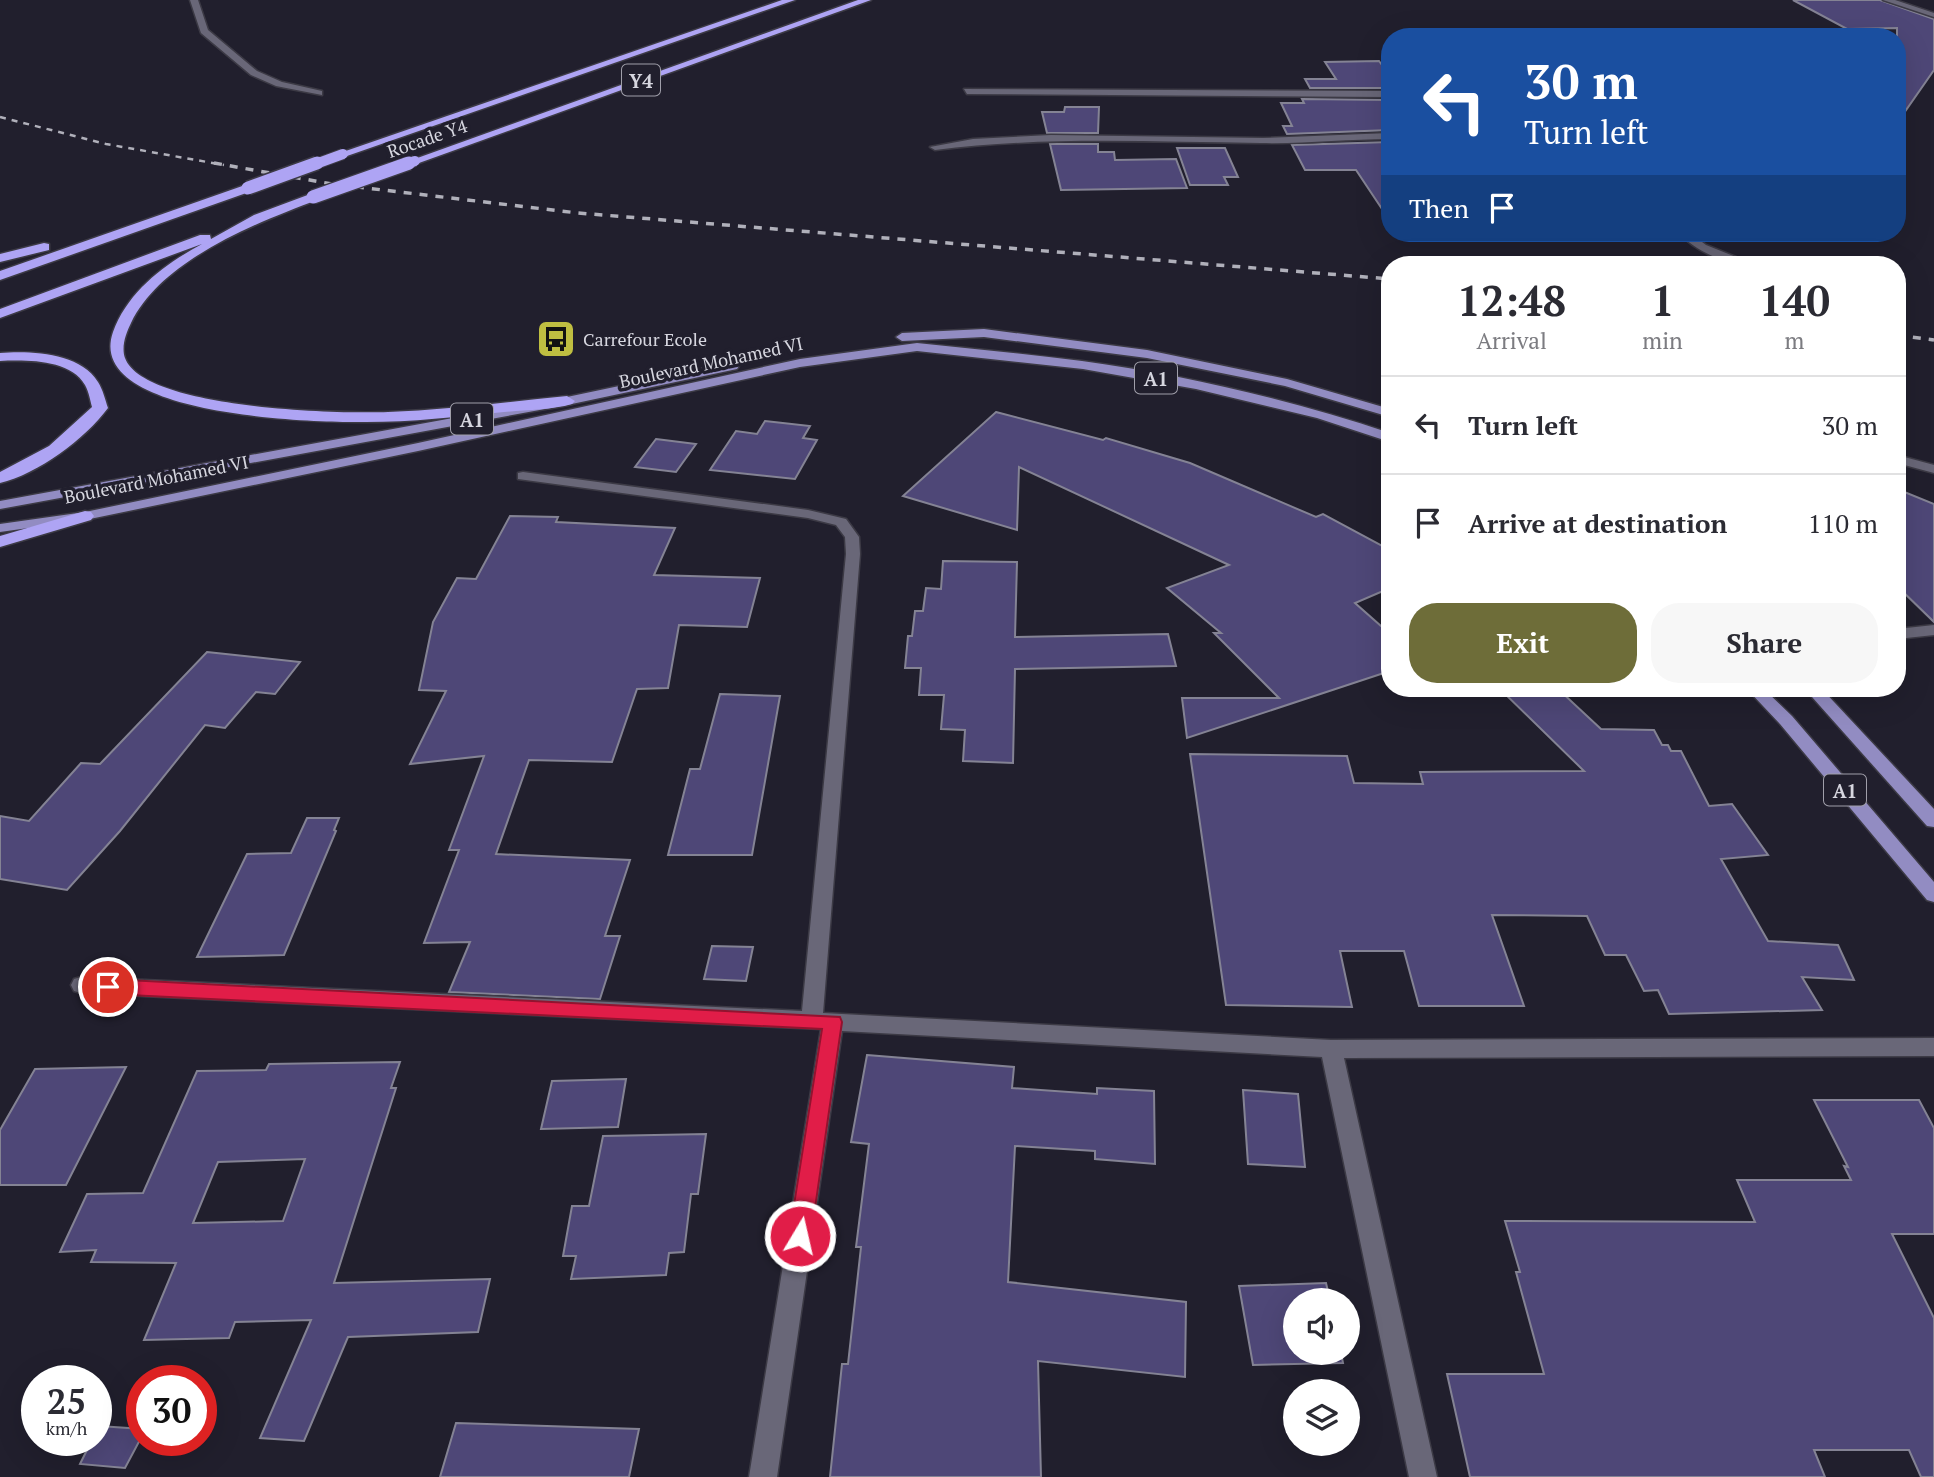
<!DOCTYPE html>
<html lang="en">
<head>
<meta charset="utf-8">
<style>
  body { margin:0; font-family:"PT Serif",serif; background:#f7f7f7; color:#2b2b33; height:100vh; display:flex; flex-direction:column; font-size:26px; white-space:nowrap }
  * { box-sizing:border-box; margin:0 }
  p { font-size:23px; color:#7c7c81 }
  .icon { flex:none; width:38px; height:38px; fill:none; stroke:currentColor; stroke-width:2; stroke-linecap:round; stroke-linejoin:round }
  .map { position:relative; flex:1; overflow:hidden }
  .panel { position:absolute; left:1381px; top:256px; width:525px; height:441px; display:flex; flex-direction:column; background:#fff; border-radius:28px; box-shadow:0 7px 28px #0002 }
  .panel>* { flex:none }
  .banner { position:absolute; left:1381px; top:28px; width:525px; height:214px; border-radius:28px; box-shadow:0 7px 28px #0002; background:#1a4fa0; color:#fff; overflow:hidden }
  .fabs { position:absolute; left:1283px; top:1288px; display:grid; gap:14px }
  .fabs a { display:grid; place-items:center; width:77px; height:77px; border-radius:50%; background:#fff; box-shadow:0 7px 28px #0002; font-size:35px }
  .speed { position:absolute; left:21px; top:1365px; display:flex; gap:14px; font-size:35px; font-weight:700; text-align:center }
  .speed>* { display:grid; place-content:center; width:91px; height:91px; border-radius:50%; background:#fff; box-shadow:0 7px 28px #0002; line-height:1 }
  .speed small { font-size:18px; font-weight:400 }
  .speed .limit { border:10px solid #d22; background:#fff; color:#111 }
  .pin { position:absolute; display:grid; place-items:center; width:60px; height:60px; color:#fff; margin:-30px; border:4px solid #fff; border-radius:50%; box-shadow:0 2px 7px #0007 }
  .me { position:absolute; width:77px; margin:-38px; rotate:9deg; stroke-linejoin:round; filter:drop-shadow(0 0 5px #0008) }
  .turn { display:flex; align-items:center; gap:24px; height:147px; padding:0 28px; font-size:32px }
  .turn .icon { width:91px; height:91px; stroke-width:2.5 }
  .turn b { display:block; font-size:49px; line-height:60px }
  .then { display:flex; align-items:center; height:66px; padding:0 28px; background:#0003; gap:14px; font-size:26px }
  .eta { display:flex; justify-content:space-evenly; align-items:center; height:119px; text-align:center }
  .eta b { font-size:42px; font-weight:700; line-height:49px }
  .primary-button { display:flex; gap:14px; margin-top:auto; padding:14px 28px }
  .primary-button a { flex:1; height:80px; border-radius:28px; background:#6e6d39; color:#fff; font-size:28px; font-weight:700; line-height:80px; text-align:center }
  .primary-button a+a { background:#f7f7f7; color:#2b2b33 }
  ul { padding:0; list-style:none }
  li { display:flex; align-items:center; gap:21px; height:98px; padding:0 28px; border-top:2px solid #e1e1e2 }
  li div { flex:1 }
  li b { display:block; font-size:26px }
  li em { font-style:normal }
  .map>svg:first-child { display:block }
  .building { fill:#4e4777; stroke:#848394; stroke-width:2; fill-rule:evenodd }
  .lines { fill:none; stroke-linecap:round; stroke-linejoin:round }
  .street-casing { stroke:#3c3a45; stroke-width:3 }
  .primary-casing { stroke:#3c3a45; stroke-width:3 }
  .highway-casing { stroke:#3c3a45; stroke-width:3 }
  .street { fill:#696778; fill-rule:evenodd }
  .primary { fill:#928cc2; fill-rule:evenodd }
  .highway { fill:#aea4f4; fill-rule:evenodd }
  .rail-far1 { stroke:#b0b0ba; stroke-width:2.5; stroke-dasharray:6 6; stroke-linecap:butt }
  .rail { stroke:#b0b0ba; stroke-width:3.5; stroke-dasharray:8 8; stroke-linecap:butt }
  .highway-bridge-far1-casing { stroke:#3c3a45; stroke-width:12; stroke-linecap:butt }
  .highway-bridge-casing { stroke:#3c3a45; stroke-width:16; stroke-linecap:butt }
  .highway-bridge-far1 { stroke:#aea4f4; stroke-width:10 }
  .highway-bridge { stroke:#aea4f4; stroke-width:13 }
  .route { fill:#e11d48; stroke:#92132f; stroke-width:2 }
  .labels { text-anchor:middle; dominant-baseline:central; stroke-width:7; stroke-linejoin:round; paint-order:stroke }
  .far-street-label { font-size:18px; fill:#d6d6df; stroke:#211f2d }
  .far-poi-label { font-size:18px; fill:#d6d6df; stroke:#211f2d; text-anchor:start }
  .shield { fill:#211f2d; stroke:#a09faa; stroke-width:2 }
  .shield-label { font-size:19px; font-weight:bold; fill:#d6d6df }
</style>
</head>
<body>
<div class="map">
<svg width="1934" height="1477" viewBox="0 0 1934 1477">
  <rect width="100%" height="100%" fill="#211f2d"/>
  <g class="building">
    <polygon points="1793,0 1880,0 1934,19 1934,70 1897,123 1897,28 1847,29"/>
    <polygon points="1379,61 1390,76 1390,88 1310,88 1305,79 1336,79 1325,62"/>
    <polygon points="1302,99 1390,100 1390,130 1287,134 1283,126 1292,126 1281,103 1304,103"/>
    <polygon points="1065,107 1099,107 1098,133 1047,133 1042,112 1064,112"/>
    <polygon points="1390,142 1390,221 1356,170 1305,170 1292,145"/>
    <polygon points="1050,144 1098,144 1098,152 1114,152 1115,160 1176,159 1187,188 1061,190"/>
    <polygon points="1177,148 1225,148 1238,177 1224,177 1228,185 1190,185"/>
    <polygon points="996,412 1103,440 1106,438 1190,463 1316,517 1323,514 1390,550 1390,588 1355,603 1390,634 1390,671 1187,738 1182,698 1279,698 1214,633 1221,633 1167,588 1229,565 1019,467 1017,530 903,496"/>
    <polygon points="765,421 810,426 803,438 817,440 795,479 710,470 736,431 757,434"/>
    <polygon points="656,439 696,444 676,472 635,467"/>
    <polygon points="1897,489 1934,504 1934,622 1897,586"/>
    <polygon points="510,516 558,517 556,522 675,528 654,575 760,578 747,627 679,625 668,688 637,689 612,762 529,760 496,854 630,860 605,936 620,936 600,999 449,992 470,942 424,943 459,850 449,850 484,756 410,764 446,691 419,690 433,622 457,578 476,579"/>
    <polygon points="943,561 1017,562 1015,637 1168,634 1176,666 1015,669 1013,763 963,761 965,730 941,729 944,695 919,695 921,668 905,668 908,636 912,636 915,611 923,611 926,588 941,589"/>
    <polygon points="207,652 300,662 275,694 256,692 225,728 205,725 120,831 67,890 0,879 0,816 29,821 81,763 100,764"/>
    <polygon points="1499,688 1557,688 1601,729 1654,730 1662,745 1668,745 1671,751 1681,751 1709,806 1732,804 1768,855 1721,859 1768,941 1838,945 1854,980 1802,977 1822,1010 1669,1014 1658,990 1644,991 1626,955 1605,955 1587,916 1492,915 1524,1006 1419,1006 1404,951 1340,951 1352,1007 1226,1005 1190,754 1347,756 1354,783 1423,784 1420,772 1584,771"/>
    <polygon points="720,694 780,696 752,855 668,855 690,769 700,769"/>
    <polygon points="307,818 339,818 334,830 336,831 284,955 197,957 247,854 291,853"/>
    <polygon points="712,946 753,947 746,981 704,979"/>
    <polygon points="867,1055 1014,1067 1012,1088 1097,1094 1097,1088 1154,1091 1155,1164 1095,1159 1095,1151 1015,1146 1008,1282 1186,1302 1185,1377 1038,1361 1041,1477 830,1477 842,1364 848,1364 861,1247 856,1247 869,1144 851,1142"/>
    <path d="M400 1062 391 1088H396L334 1283 490 1279 478 1332 348 1337 304 1441 260 1438 311 1320 235 1322 229 1338 144 1340 176 1263 91 1262 96 1250 60 1252 87 1194 143 1193 197 1071 266 1070 269 1064ZM305 1159 283 1221 193 1223 218 1162Z"/>
    <polygon points="126,1067 66,1185 0,1185 0,1130 35,1069"/>
    <polygon points="626,1079 618,1127 541,1129 552,1081"/>
    <polygon points="1243,1090 1298,1094 1305,1167 1248,1164"/>
    <polygon points="1814,1100 1919,1100 1934,1128 1934,1234 1892,1234 1934,1318 1934,1477 1921,1477 1909,1450 1814,1450 1825,1477 1470,1477 1447,1374 1544,1374 1516,1272 1520,1272 1505,1221 1755,1222 1737,1180 1851,1180 1844,1166 1848,1167"/>
    <polygon points="706,1134 698,1194 691,1194 684,1252 669,1253 666,1275 571,1279 576,1256 563,1256 572,1206 589,1206 603,1136"/>
    <polygon points="1326,1283 1330,1300 1295,1300 1295,1353 1341,1353 1343,1363 1253,1365 1239,1286"/>
    <polygon points="456,1423 639,1429 629,1477 440,1477"/>
    <polygon points="99,1426 142,1429 142,1436 125,1468 80,1464 92,1440 96,1440"/>
  </g>
  <g class="lines">
    <defs>
      <g id="street">
        <polygon points="190,0 198,0 208,30 257,71 282,82 322,91 322,95 276,86 251,75 201,33"/>
        <polygon points="1883,0 1895,0 1934,13 1934,17"/>
        <polygon points="964,89 1390,91 1390,97 967,94"/>
        <path d="M1390 133V139C1347 139 1304 144 1261 143 1152 142 1044 136 935 150L930 147 973 139 1051 135 1263 138Z"/>
        <path d="M1679 233H1690L1706 245 1751 263C1729 268 1693 249 1679 233Z"/>
        <polygon points="1897,455 1934,465 1934,473 1897,463"/>
        <polygon points="523,472 808,510 846,519 859,537 860,554 823,1013 1331,1040 1934,1038 1934,1056 1344,1058 1437,1477 1409,1477 1322,1057 842,1031 777,1477 749,1477 821,1029 81,993 74,991 71,985 74,979 81,977 802,1011 846,554 845,537 836,525 808,518 518,479 518,473"/>
        <polygon points="1934,625 1934,635 1897,639 1897,629"/>
      </g>
      <g id="primary">
        <polygon points="984,329 1147,350 1287,379 1390,409 1390,417 1285,386 1147,358 984,337 902,341 896,337 902,333"/>
        <path d="M917 343C972 349 1027 354 1082 361 1186 375 1290 400 1390 433V442L1317 418 1196 389 1083 369 917 351 800 367 418 451 85 520 0 532V524L85 512 418 443 800 359Z"/>
        <polygon points="733,362 739,366 737,369 567,405 0,509 0,501 567,397"/>
        <polygon points="1746,688 1763,688 1792,716 1934,882 1934,902 1927,900 1780,724"/>
        <polygon points="1804,688 1821,688 1934,809 1934,827 1927,826"/>
      </g>
      <g id="highway">
        <polygon points="782,0 795,0 347,156 337,154"/>
        <polygon points="858,0 871,0 419,163 409,161"/>
        <polygon points="248,184 252,185 252,191 0,280 0,271"/>
        <path d="M313 193 317 194V200C256 223 161 260 131 323 126 333 121 347 125 358 144 409 340 414 388 412 448 410 507 402 567 396L575 401 572 404C551 410 526 410 504 412 454 417 404 423 355 422 306 422 84 415 113 332 128 291 165 264 202 244L0 318V309L200 235H210L211 239 254 215Z"/>
        <polygon points="44,243 49,244 49,250 0,262 0,254"/>
        <path d="M0 353C31 351 79 352 98 382 103 390 105 399 108 408 85 439 38 474 0 483V472L49 446 92 407C90 400 89 392 85 385 70 359 26 360 0 361Z"/>
        <polygon points="85,511 91,512 94,516 91,520 0,547 0,536"/>
      </g>
    </defs>
    <use href="#street" class="street-casing"/>
    <use href="#primary" class="primary-casing"/>
    <use href="#highway" class="highway-casing"/>
    <use href="#street" class="street"/>
    <use href="#primary" class="primary"/>
    <use href="#highway" class="highway"/>
    <polyline class="rail-far1" points="0,117 106,144 224,165"/>
    <g class="rail">
      <polyline points="214,163 332,184 578,213 1390,279"/>
      <polyline points="1897,335 1934,340"/>
    </g>
    <defs>
      <g id="highway-bridge-far1">
        <polyline points="313,165 343,154"/>
        <polyline points="404,165 415,161"/>
      </g>
      <g id="highway-bridge">
        <polyline points="248,188 317,163"/>
        <polyline points="313,197 409,163"/>
      </g>
    </defs>
    <use href="#highway-bridge-far1" class="highway-bridge-far1-casing"/>
    <use href="#highway-bridge" class="highway-bridge-casing"/>
    <use href="#highway-bridge-far1" class="highway-bridge-far1"/>
    <use href="#highway-bridge" class="highway-bridge"/>
  </g>
  <polygon class="route" points="108,979 840,1017 842,1022 811,1236 808,1243 800,1246 792,1243 789,1236 822,1029 108,994 101,992 98,987 101,981"/>
  <defs>
    <symbol id="bus-square" viewBox="-11 -11 22 22"><rect x="-9" y="-9" width="18" height="18" rx="4" fill="#bfbe41" stroke="#211f2d"/><path d="M-5-6H5V4H4V6H2V4H-2V6H-4V4H-5ZM-3.5-4V0h7V-4ZM-3.5 1.2v1.5H-2V1.2ZM2 1.2v1.5H3.5V1.2Z" fill="#111"/></symbol>
  </defs>
  <g fill-rule="evenodd">
    <use href="#bus-square" x="534" y="317" width="44" height="44"/>
  </g>
  <g class="labels">
    <g class="far-street-label">
      <text transform="translate(427 138) rotate(-19)">Rocade Y4</text>
      <text transform="translate(711 362) rotate(-12)">Boulevard Mohamed VI</text>
      <text transform="translate(156 479) rotate(-11)">Boulevard Mohamed VI</text>
    </g>
    <g class="far-poi-label">
      <text x="583" y="339">Carrefour Ecole</text>
    </g>
    <g class="shield">
      <rect x="622" y="64.5" width="38" height="31" rx="5"/>
      <rect x="1135" y="362.5" width="42" height="31" rx="5"/>
      <rect x="451" y="403.5" width="42" height="31" rx="5"/>
      <rect x="1824" y="774.5" width="42" height="31" rx="5"/>
    </g>
    <g class="shield-label">
      <text x="641" y="80">Y4</text>
      <text x="1156" y="378">A1</text>
      <text x="472" y="419">A1</text>
      <text x="1845" y="790">A1</text>
    </g>
  </g>
</svg>
<div class="fabs">
<a><svg class="icon" aria-label="sound" viewBox="0 0 24 24"><path d="M4 9h4l5-4v14l-5-4H4zM17 9q2 3 0 6"/></svg></a>
<a><svg class="icon" aria-label="layers" viewBox="0 0 24 24"><path d="M12 4l9 5-9 5-9-5zM3 14l9 5 9-5"/></svg></a>
</div>
<div class="speed"><div>25<small>km/h</small></div><div class="limit">30</div></div>
<div class="pin" style="left:108px;top:987px;background:#d93025"><svg class="icon" aria-label="arrive" viewBox="0 0 24 24"><path d="M6 21V4h12l-3 4 3 4H6"/></svg></div>
<svg class="me" style="left:800px;top:1236px" viewBox="-20 -20 40 40"><circle r="17" fill="#e11d48" stroke="#fff" stroke-width="3"/><path d="M0-11L8 9 0 5-8 9z" fill="#fff"/></svg>
<div class="banner">
<div class="turn"><svg class="icon" aria-label="left" viewBox="0 0 24 24"><path d="M17 20v-9H6M10 6l-5 5 5 5"/></svg><div><b>30 m</b>Turn left</div></div>
<div class="then">Then<svg class="icon" aria-label="arrive" viewBox="0 0 24 24"><path d="M6 21V4h12l-3 4 3 4H6"/></svg></div>
</div>
<section class="panel">
<div class="eta">
<div><b>12:48</b><p>Arrival</p></div>
<div><b>1</b><p>min</p></div>
<div><b>140</b><p>m</p></div>
</div>
<ul>
<li><svg class="icon" aria-label="left" viewBox="0 0 24 24"><path d="M17 20v-9H6M10 6l-5 5 5 5"/></svg><div><b>Turn left</b></div><em>30 m</em></li>
<li><svg class="icon" aria-label="arrive" viewBox="0 0 24 24"><path d="M6 21V4h12l-3 4 3 4H6"/></svg><div><b>Arrive at destination</b></div><em>110 m</em></li>
</ul>
<div class="primary-button"><a>Exit</a><a>Share</a></div>
</section>
</div>
</body>
</html>
